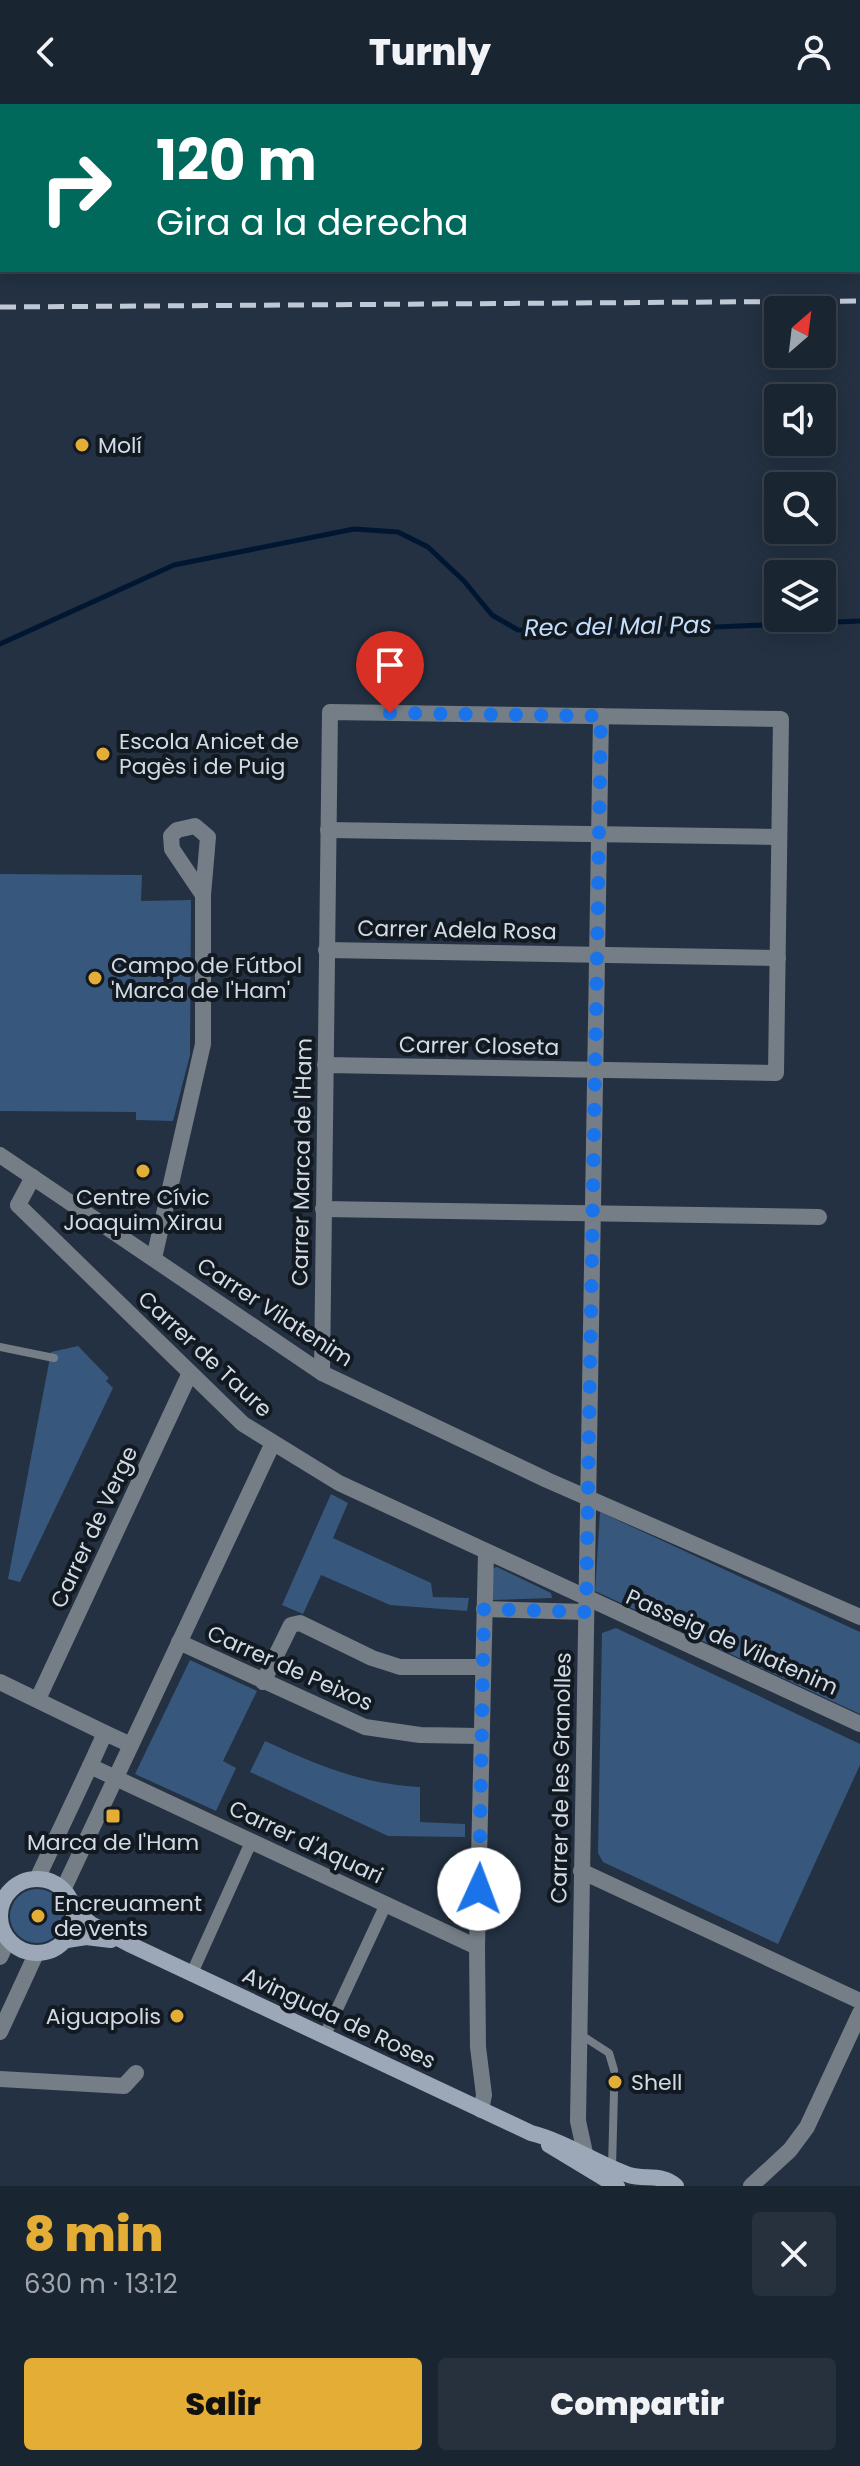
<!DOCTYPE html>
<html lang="es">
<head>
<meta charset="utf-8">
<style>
  body { margin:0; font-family:Poppins,sans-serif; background:#27313e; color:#f1f3f6; height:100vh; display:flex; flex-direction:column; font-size:30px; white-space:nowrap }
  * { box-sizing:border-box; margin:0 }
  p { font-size:26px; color:#9fa5ac }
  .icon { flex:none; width:44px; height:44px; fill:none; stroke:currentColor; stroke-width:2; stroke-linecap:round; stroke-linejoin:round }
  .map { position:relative; height:2082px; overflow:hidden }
  .panel { display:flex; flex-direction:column; background:#1a2532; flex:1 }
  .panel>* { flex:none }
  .top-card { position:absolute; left:0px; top:0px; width:860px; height:168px; box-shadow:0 4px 20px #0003,0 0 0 2px #38424d; background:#00695c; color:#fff; overflow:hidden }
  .needle { width:52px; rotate:28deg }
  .controls { position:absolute; left:764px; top:192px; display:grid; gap:16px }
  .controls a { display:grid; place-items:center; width:72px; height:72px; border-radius:8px; background:#1a2532; box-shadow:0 4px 20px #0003,0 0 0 2px #38424d; font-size:40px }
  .pin { position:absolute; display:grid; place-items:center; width:68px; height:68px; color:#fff; margin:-82px -34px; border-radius:50% 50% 50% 0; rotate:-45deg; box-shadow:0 0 8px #0007 }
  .pin .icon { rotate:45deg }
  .me { position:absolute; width:88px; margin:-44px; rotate:2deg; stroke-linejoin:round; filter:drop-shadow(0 0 6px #0008) }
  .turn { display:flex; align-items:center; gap:28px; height:168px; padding:0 24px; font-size:36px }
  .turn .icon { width:104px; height:104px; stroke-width:2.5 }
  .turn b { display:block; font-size:56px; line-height:68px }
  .round { display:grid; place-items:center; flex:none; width:84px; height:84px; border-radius:8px; background:#27313e }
  .headline { display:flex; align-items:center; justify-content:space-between; height:136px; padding:0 24px }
  h1 { font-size:48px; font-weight:800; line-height:60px; color:#e4ad35 }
  .primary-button { display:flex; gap:16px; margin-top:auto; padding:16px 24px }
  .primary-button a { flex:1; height:92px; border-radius:8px; background:#e4ad35; color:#111; font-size:32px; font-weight:800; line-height:92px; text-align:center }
  .primary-button a+a { background:#27313e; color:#f1f3f6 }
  header { display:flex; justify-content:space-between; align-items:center; height:104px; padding:0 24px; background:#1a2532; font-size:36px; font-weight:800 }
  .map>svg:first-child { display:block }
  .green { fill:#37577c }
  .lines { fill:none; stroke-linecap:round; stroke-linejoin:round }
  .stream { stroke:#011731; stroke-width:5 }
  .service { stroke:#757d86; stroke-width:8 }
  .pedestrian { stroke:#757d86; stroke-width:12 }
  .minor { stroke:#757d86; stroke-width:16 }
  .secondary { stroke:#9ca8b7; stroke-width:16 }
  .rail { stroke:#bfc9d5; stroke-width:5; stroke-dasharray:16 8; stroke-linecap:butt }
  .route { stroke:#1a73e8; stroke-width:14; stroke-dasharray:0 25.2 }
  .poi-dot { fill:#e4ad35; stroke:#121920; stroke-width:3 }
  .labels { text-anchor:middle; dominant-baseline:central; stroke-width:8; stroke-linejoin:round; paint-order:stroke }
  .poi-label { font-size:22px; fill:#d1dbe6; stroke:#121920; text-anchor:start }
  .street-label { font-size:22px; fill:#d1dbe6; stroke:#121920 }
  .water-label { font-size:24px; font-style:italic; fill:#c4defe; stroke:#121920 }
</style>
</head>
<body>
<header><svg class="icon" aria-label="back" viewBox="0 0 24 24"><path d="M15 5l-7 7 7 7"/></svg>Turnly<svg class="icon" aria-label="person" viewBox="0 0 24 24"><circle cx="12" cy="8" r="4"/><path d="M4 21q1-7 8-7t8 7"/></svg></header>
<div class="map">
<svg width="860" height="2082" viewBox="0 0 860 2082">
  <rect width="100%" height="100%" fill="#233142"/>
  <g class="green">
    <polygon points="0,770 142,771 141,797 191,796 190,951 173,1017 136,1016 136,1008 0,1007"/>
    <polygon points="78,1242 109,1274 106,1277 113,1284 20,1478 8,1475 51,1248"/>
    <polygon points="331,1390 348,1399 333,1434 431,1479 433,1493 469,1494 467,1507 390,1501 321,1471 303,1510 282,1501"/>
    <polygon points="600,1408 860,1528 860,1610 595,1487"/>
    <polygon points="497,1463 551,1489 552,1494 493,1496 493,1464"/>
    <polygon points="616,1524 860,1640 860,1661 778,1840 603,1758 598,1749 602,1529"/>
    <polygon points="190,1556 257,1587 223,1657 236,1664 216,1707 135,1670"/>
    <path d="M265 1637C317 1661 362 1680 420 1683V1718L465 1720V1733L388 1732 250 1668Z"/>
    <circle cx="37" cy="1812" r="27"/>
  </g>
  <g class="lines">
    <polyline class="stream" points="0,540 174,461 354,425 398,428 428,443 464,477 492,511 518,526 616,527 860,517"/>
    <g class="service">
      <polyline points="0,1243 54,1254"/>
      <polyline points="581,1931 609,1949 614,1966"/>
      <polyline points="612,2063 614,1988"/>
    </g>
    <g class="pedestrian">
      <polyline points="192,1869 252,1736"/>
      <polyline points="325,1931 386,1800"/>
    </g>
    <g class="minor">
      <polyline points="328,726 779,733"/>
      <polyline points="326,846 778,854"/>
      <polyline points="0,1051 322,1269 547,1376 860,1513"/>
      <polyline points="18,1101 243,1320 339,1379 860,1620"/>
      <polyline points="18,1101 33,1073"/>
      <polyline points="323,1105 819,1113"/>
      <polyline points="154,1154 203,940 203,791 208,733 195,722 177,726 171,732 172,745 203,791"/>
      <path d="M322 1269C324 1048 327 828 330 608L781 615 776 969 325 961"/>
      <polyline points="484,1505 586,1508"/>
      <polyline points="179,1538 365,1623 420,1631 480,1632"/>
      <polyline points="0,1578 105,1629"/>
      <polyline points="263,1578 291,1521 300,1519 372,1554 400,1563 482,1563"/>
      <polyline points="38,1595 190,1269"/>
      <polyline points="131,1641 105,1629 90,1662 477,1843"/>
      <polyline points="581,1767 860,1897"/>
      <polyline points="37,1775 90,1662"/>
      <polyline points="63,1786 272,1341"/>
      <polyline points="0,1853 8,1836"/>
      <polyline points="0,1928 36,1850"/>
      <polyline points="0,1975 124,1982 136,1969"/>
      <polyline points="481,2006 484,1991 478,1943 477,1843 486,1448"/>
      <polyline points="585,2049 578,2017 601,612"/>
      <polyline points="751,2082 790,2046 807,2023 860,1909"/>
    </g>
    <g class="secondary">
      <circle cx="37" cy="1812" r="37"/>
      <path d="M76 1808 91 1820 129 1840 531 2029C566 2038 595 2059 629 2071 645 2076 662 2069 676 2082"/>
      <polyline points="67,1836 86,1833 111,1836"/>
      <polyline points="549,2041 617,2082"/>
    </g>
    <polyline class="rail" points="0,203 860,197"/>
  </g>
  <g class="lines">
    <polyline class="route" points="390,609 601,612 586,1508 484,1505 479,1785"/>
  </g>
  <g class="poi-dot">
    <circle cx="82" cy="341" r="8"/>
    <circle cx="103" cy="650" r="8"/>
    <circle cx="95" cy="874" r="8"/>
    <circle cx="143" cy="1067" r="8"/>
    <rect x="105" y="1704" width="16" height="16" rx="4"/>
    <circle cx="38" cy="1812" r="8"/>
    <circle cx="177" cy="1912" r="8"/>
    <circle cx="615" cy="1978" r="8"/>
  </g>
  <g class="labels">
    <g class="poi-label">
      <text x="98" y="341">Molí</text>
      <text x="119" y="637">Escola Anicet de<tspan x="119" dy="25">Pagès i de Puig</tspan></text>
      <text x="111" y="861">Campo de Fútbol<tspan x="111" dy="25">'Marca de l'Ham'</tspan></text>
      <text x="143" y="1093" text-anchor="middle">Centre Cívic<tspan x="143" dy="25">Joaquim Xirau</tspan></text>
      <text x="113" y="1738" text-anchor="middle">Marca de l'Ham</text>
      <text x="54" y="1799">Encreuament<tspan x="54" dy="25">de vents</tspan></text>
      <text x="161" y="1912" text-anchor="end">Aiguapolis</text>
      <text x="631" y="1978">Shell</text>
    </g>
    <g class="street-label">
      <text transform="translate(457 826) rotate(1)">Carrer Adela Rosa</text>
      <text transform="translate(479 942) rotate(1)">Carrer Closeta</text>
      <text transform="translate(302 1058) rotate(-89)">Carrer Marca de l'Ham</text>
      <text transform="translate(275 1208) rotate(33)">Carrer Vilatenim</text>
      <text transform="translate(205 1250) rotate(43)">Carrer de Taure</text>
      <text transform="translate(94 1423) rotate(-65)">Carrer de Verge</text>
      <text transform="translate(732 1538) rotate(24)">Passeig de Vilatenim</text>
      <text transform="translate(290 1564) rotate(24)">Carrer de Peixos</text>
      <text transform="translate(561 1674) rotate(-89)">Carrer de les Granolles</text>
      <text transform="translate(306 1738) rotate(25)">Carrer d'Aquari</text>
      <text transform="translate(339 1914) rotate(25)">Avinguda de Roses</text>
    </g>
    <g class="water-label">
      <text transform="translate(618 522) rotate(-1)">Rec del Mal Pas</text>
    </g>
  </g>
</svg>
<div class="controls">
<a><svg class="needle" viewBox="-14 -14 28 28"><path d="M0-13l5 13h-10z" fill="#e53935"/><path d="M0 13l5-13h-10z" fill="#9fa5ac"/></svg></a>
<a><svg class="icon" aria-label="sound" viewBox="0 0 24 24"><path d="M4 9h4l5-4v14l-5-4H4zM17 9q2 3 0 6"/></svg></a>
<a><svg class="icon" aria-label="search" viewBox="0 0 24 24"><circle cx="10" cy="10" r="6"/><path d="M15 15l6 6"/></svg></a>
<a><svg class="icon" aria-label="layers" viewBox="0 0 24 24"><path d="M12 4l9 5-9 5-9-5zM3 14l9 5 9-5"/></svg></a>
</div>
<div class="pin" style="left:390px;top:609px;background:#d93025"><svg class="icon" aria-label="arrive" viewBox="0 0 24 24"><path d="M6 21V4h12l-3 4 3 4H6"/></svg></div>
<svg class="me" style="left:479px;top:1785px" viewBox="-20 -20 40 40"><circle r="19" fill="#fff"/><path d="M0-13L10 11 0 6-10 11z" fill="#1a73e8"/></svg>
<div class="top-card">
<div class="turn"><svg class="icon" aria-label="right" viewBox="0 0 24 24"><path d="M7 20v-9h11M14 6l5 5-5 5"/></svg><div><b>120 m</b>Gira a la derecha</div></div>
</div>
</div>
<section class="panel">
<div class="headline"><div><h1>8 min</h1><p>630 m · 13:12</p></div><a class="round"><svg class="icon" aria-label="close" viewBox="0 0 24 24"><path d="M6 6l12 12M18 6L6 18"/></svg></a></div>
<div class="primary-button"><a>Salir</a><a>Compartir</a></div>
</section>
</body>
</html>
